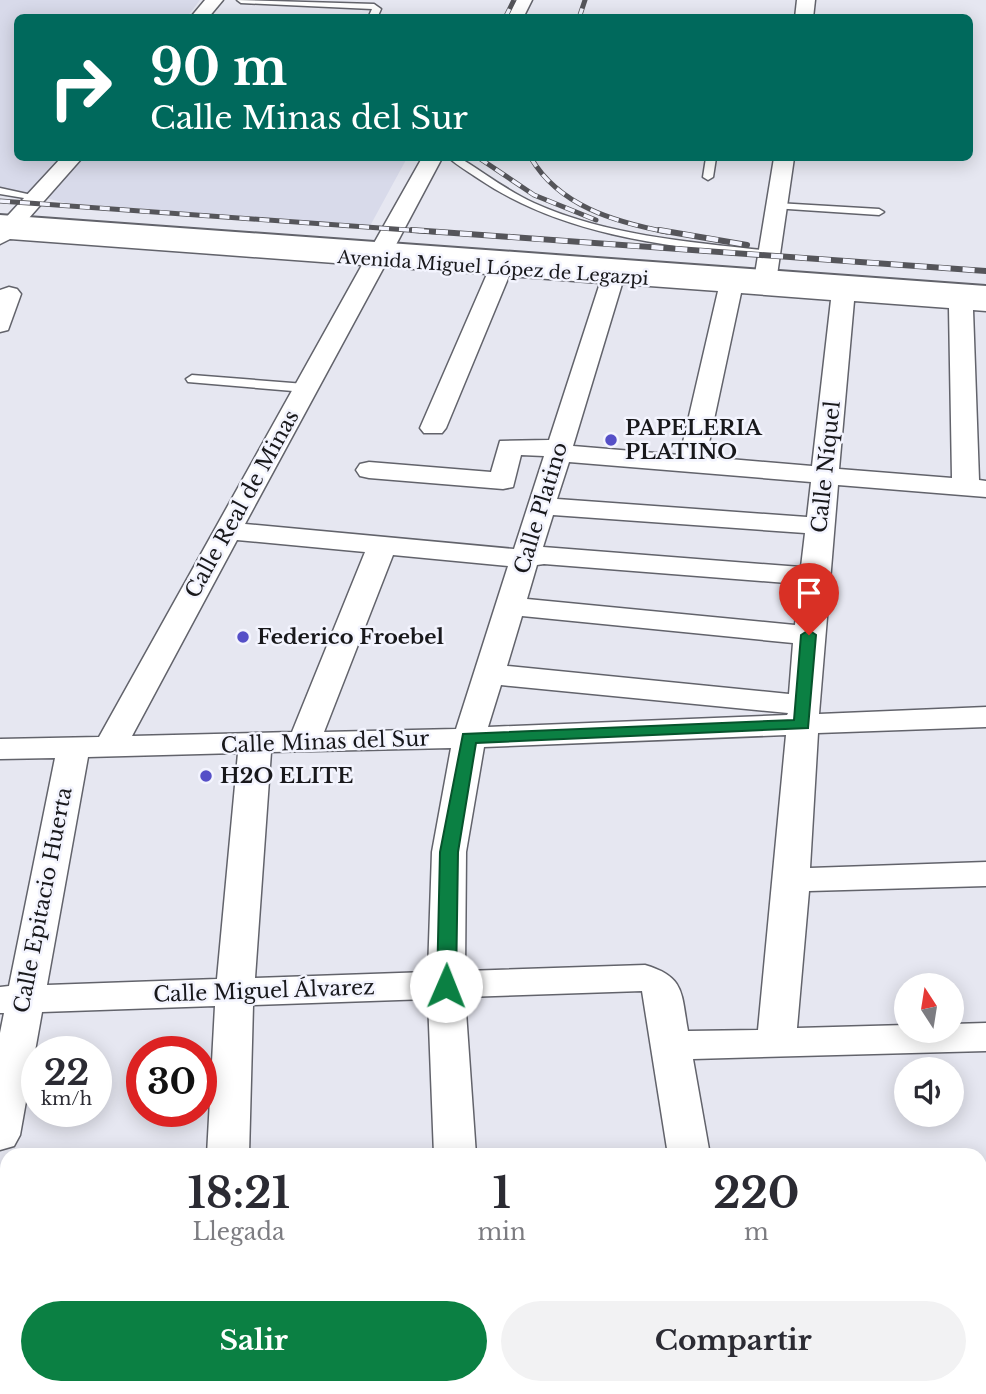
<!DOCTYPE html>
<html lang="es">
<head>
<meta charset="utf-8">
<style>
  body { margin:0; font-family:"Libre Baskerville",serif; background:#f2f2f3; color:#2b2b33; height:100vh; display:flex; flex-direction:column; font-size:26px; white-space:nowrap }
  * { box-sizing:border-box; margin:0 }
  p { font-size:23px; color:#7c7c81 }
  .icon { flex:none; width:38px; height:38px; fill:none; stroke:currentColor; stroke-width:2; stroke-linecap:round; stroke-linejoin:round }
  .map { position:relative; flex:1; overflow:hidden }
  .panel { position:absolute; left:0px; top:1148px; width:987px; height:247px; display:flex; flex-direction:column; background:#fff; border-radius:21px 21px 0 0; box-shadow:0 4px 18px #0003 }
  .panel>* { flex:none }
  .banner { position:absolute; left:14px; top:14px; width:959px; height:147px; border-radius:10px; box-shadow:0 4px 18px #0003; background:#00695c; color:#fff; overflow:hidden }
  .needle { width:46px; rotate:348deg }
  .buttons { position:absolute; left:894px; top:973px; display:grid; gap:14px }
  .buttons a { display:grid; place-items:center; width:70px; height:70px; border-radius:50%; background:#fff; box-shadow:0 4px 18px #0003; font-size:35px }
  .speed { position:absolute; left:21px; top:1036px; display:flex; gap:14px; font-size:35px; font-weight:700; text-align:center }
  .speed>* { display:grid; place-content:center; width:91px; height:91px; border-radius:50%; background:#fff; box-shadow:0 4px 18px #0003; line-height:1 }
  .speed small { font-size:18px; font-weight:400 }
  .speed .limit { border:10px solid #d22; background:#fff; color:#111 }
  .pin { position:absolute; display:grid; place-items:center; width:60px; height:60px; color:#fff; margin:-72px -30px; border-radius:50% 50% 50% 0; rotate:-45deg; box-shadow:0 0 7px #0007 }
  .pin .icon { rotate:45deg }
  .me { position:absolute; width:77px; margin:-38px; rotate:1deg; stroke-linejoin:round; filter:drop-shadow(0 0 5px #0008) }
  .turn { display:flex; align-items:center; gap:24px; height:147px; padding:0 21px; font-size:32px }
  .turn .icon { width:91px; height:91px; stroke-width:2.5 }
  .turn b { display:block; font-size:49px; line-height:60px }
  .eta { display:flex; justify-content:space-evenly; align-items:center; height:119px; text-align:center }
  .eta b { font-size:42px; font-weight:800; line-height:49px }
  .action { display:flex; gap:14px; margin-top:auto; padding:14px 21px }
  .action a { flex:1; height:80px; border-radius:42px; background:#0b8043; color:#fff; font-size:28px; font-weight:800; line-height:80px; text-align:center }
  .action a+a { background:#f2f2f3; color:#2b2b33 }
  .map>svg:first-child { display:block }
  .built { fill:#d8daea }
  .lines { fill:none; stroke-linecap:round; stroke-linejoin:round }
  .lane-casing { stroke:#62636b; stroke-width:3 }
  .street-casing { stroke:#62636b; stroke-width:3 }
  .secondary-casing { stroke:#62636b; stroke-width:4 }
  .lane { fill:#fff; fill-rule:evenodd }
  .street { fill:#fff; fill-rule:evenodd }
  .secondary { fill:#fff; fill-rule:evenodd }
  .rail-far1-casing { stroke:#55555a; stroke-width:5 }
  .rail-casing { stroke:#55555a; stroke-width:6 }
  .rail-far1 { stroke:#f3f4fe; stroke-width:3.5; stroke-dasharray:10; stroke-linecap:butt }
  .rail { stroke:#f3f4fe; stroke-width:4.5; stroke-dasharray:12; stroke-linecap:butt }
  .route { fill:#0b8043; stroke:#07532c; stroke-width:2 }
  .poi-dot { fill:#554fc7; stroke:#f3f4fe; stroke-width:2.5 }
  .labels { text-anchor:middle; dominant-baseline:central; stroke-width:5; stroke-linejoin:round; paint-order:stroke }
  .far-street-label { font-size:18px; fill:#18181b; stroke:#f3f4fe }
  .poi-label { font-size:21px; font-weight:bold; fill:#18181b; stroke:#f3f4fe; text-anchor:start }
  .street-label { font-size:21px; fill:#18181b; stroke:#f3f4fe }
</style>
</head>
<body>
<div class="map">
<svg width="986" height="1394" viewBox="0 0 986 1394">
  <rect width="100%" height="100%" fill="#e6e7f1"/>
  <polygon class="built" points="0,0 200,0 187,17 18,18 18,158 407,158 370,226 66,203 0,187"/>
  <g class="lines">
    <defs>
      <g id="lane">
        <polygon points="237,0 374,4 381,9 377,18 368,18 372,9 241,3"/>
        <path d="M449 158H460C485 173 507 191 534 203 607 236 691 242 770 251L776 254 770 257C669 246 565 237 479 179 469 172 458 166 449 158Z"/>
        <polygon points="706,158 716,158 713,177 708,180 703,177"/>
        <polygon points="0,188 41,197 36,200 0,194"/>
        <polygon points="777,203 879,209 884,212 879,215 773,208 773,204"/>
        <polygon points="192,375 305,384 311,388 305,392 188,382 186,379"/>
      </g>
      <g id="street">
        <polygon points="205,0 223,0 208,18 190,18"/>
        <polygon points="514,0 532,0 523,18 506,18"/>
        <polygon points="797,0 815,0 813,18 795,18"/>
        <path d="M61 158H82L21 227 369 252 422 158H442L391 254 754 280 774 158H794L776 282 986 297V311L973 310 979 480 986 481V497L838 485 819 714 986 707V727L818 733 810 868 986 862V886L809 891 797 1028 906 1025V1031H952V1024L986 1023V1051L693 1059 710 1155H668L642 991 465 997 476 1155H434L428 999 253 1005 249 1155H207L215 1006 42 1012 20 1135 14 1146 0 1150V1033L4 1013H0V987L9 986 55 758 0 759V739L99 737 362 265 10 239 0 244V224ZM384 267 487 274 420 428 424 433H442L446 428 509 276 600 283 549 440 500 441 491 472 369 462 360 464 356 470 360 476 369 478 503 489 513 487 521 455 544 456 514 549 245 524ZM622 284 718 291 680 455 573 446ZM741 293 831 300 812 466 706 457ZM854 301 949 308 952 478 839 469ZM569 462 811 482 807 517 557 499ZM553 515 805 533 801 567 543 547ZM237 540 365 552 292 732 132 736ZM393 555 508 566 456 729 324 732ZM544 564 799 584 795 625 527 599 537 565ZM522 616 793 643 789 694 507 666ZM501 685 788 713 787 715 488 727ZM786 735 758 1030 688 1031C681 994 686 977 645 965L465 971 466 852 484 747ZM451 748 432 852 428 972 255 978 271 752ZM238 753 217 979 47 985 88 757Z"/>
        <polygon points="9,287 17,289 21,294 8,330 0,332 0,290"/>
        <rect x="980" y="1218" width="6" height="34"/>
        <rect x="193" y="1388" width="46" height="6"/>
        <polygon points="705,1388 751,1388 752,1394 706,1394"/>
      </g>
      <g id="secondary">
        <polygon points="0,215 986,286 986,302 0,231"/>
        <polygon points="0,1277 7,1278 7,1322 0,1321"/>
        <polygon points="393,1388 475,1388 478,1394 396,1394"/>
      </g>
    </defs>
    <use href="#lane" class="lane-casing"/>
    <use href="#street" class="street-casing"/>
    <use href="#secondary" class="secondary-casing"/>
    <use href="#lane" class="lane"/>
    <use href="#street" class="street"/>
    <use href="#secondary" class="secondary"/>
    <defs>
      <g id="rail-far1">
        <polyline points="505,18 514,0"/>
        <polyline points="579,18 585,0"/>
        <polyline points="479,158 534,195 596,220"/>
        <path d="M531 158C559 206 615 222 667 232"/>
        <polyline points="0,201 436,232"/>
      </g>
      <g id="rail">
        <polyline points="412,230 986,271"/>
        <polyline points="659,230 747,245"/>
      </g>
    </defs>
    <use href="#rail-far1" class="rail-far1-casing"/>
    <use href="#rail" class="rail-casing"/>
    <use href="#rail-far1" class="rail-far1"/>
    <use href="#rail" class="rail"/>
  </g>
  <polygon class="route" points="809,630 816,635 808,728 476,743 458,852 456,986 453,990 439,990 437,986 440,852 463,734 794,720 801,635"/>
  <g class="poi-dot">
    <circle cx="611" cy="440" r="7"/>
    <circle cx="243" cy="637" r="7"/>
    <circle cx="206" cy="776" r="7"/>
  </g>
  <g class="labels">
    <g class="far-street-label">
      <text transform="translate(493 268) rotate(4)">Avenida Miguel López de Legazpi</text>
    </g>
    <g class="poi-label">
      <text x="625" y="428">PAPELERIA<tspan x="625" dy="24">PLATINO</tspan></text>
      <text x="257" y="637">Federico Froebel</text>
      <text x="220" y="776">H2O ELITE</text>
    </g>
    <g class="street-label">
      <text transform="translate(826 467) rotate(-84)">Calle Níquel</text>
      <text transform="translate(242 504) rotate(-61)">Calle Real de Minas</text>
      <text transform="translate(541 508) rotate(-73)">Calle Platino</text>
      <text transform="translate(325 742) rotate(-2)">Calle Minas del Sur</text>
      <text transform="translate(43 900) rotate(-79)">Calle Epitacio Huerta</text>
      <text transform="translate(264 991) rotate(-2)">Calle Miguel Álvarez</text>
    </g>
  </g>
</svg>
<div class="buttons">
<a><svg class="needle" viewBox="-14 -14 28 28"><path d="M0-13l5 13h-10z" fill="#e53935"/><path d="M0 13l5-13h-10z" fill="#7c7c81"/></svg></a>
<a><svg class="icon" aria-label="sound" viewBox="0 0 24 24"><path d="M4 9h4l5-4v14l-5-4H4zM17 9q2 3 0 6"/></svg></a>
</div>
<div class="speed"><div>22<small>km/h</small></div><div class="limit">30</div></div>
<div class="pin" style="left:809px;top:635px;background:#d93025"><svg class="icon" aria-label="arrive" viewBox="0 0 24 24"><path d="M6 21V4h12l-3 4 3 4H6"/></svg></div>
<svg class="me" style="left:446px;top:986px" viewBox="-20 -20 40 40"><circle r="19" fill="#fff"/><path d="M0-13L10 11 0 6-10 11z" fill="#0b8043"/></svg>
<div class="banner">
<div class="turn"><svg class="icon" aria-label="right" viewBox="0 0 24 24"><path d="M7 20v-9h11M14 6l5 5-5 5"/></svg><div><b>90 m</b>Calle Minas del Sur</div></div>
</div>
<section class="panel">
<div class="eta">
<div><b>18:21</b><p>Llegada</p></div>
<div><b>1</b><p>min</p></div>
<div><b>220</b><p>m</p></div>
</div>
<div class="action"><a>Salir</a><a>Compartir</a></div>
</section>
</div>
</body>
</html>
